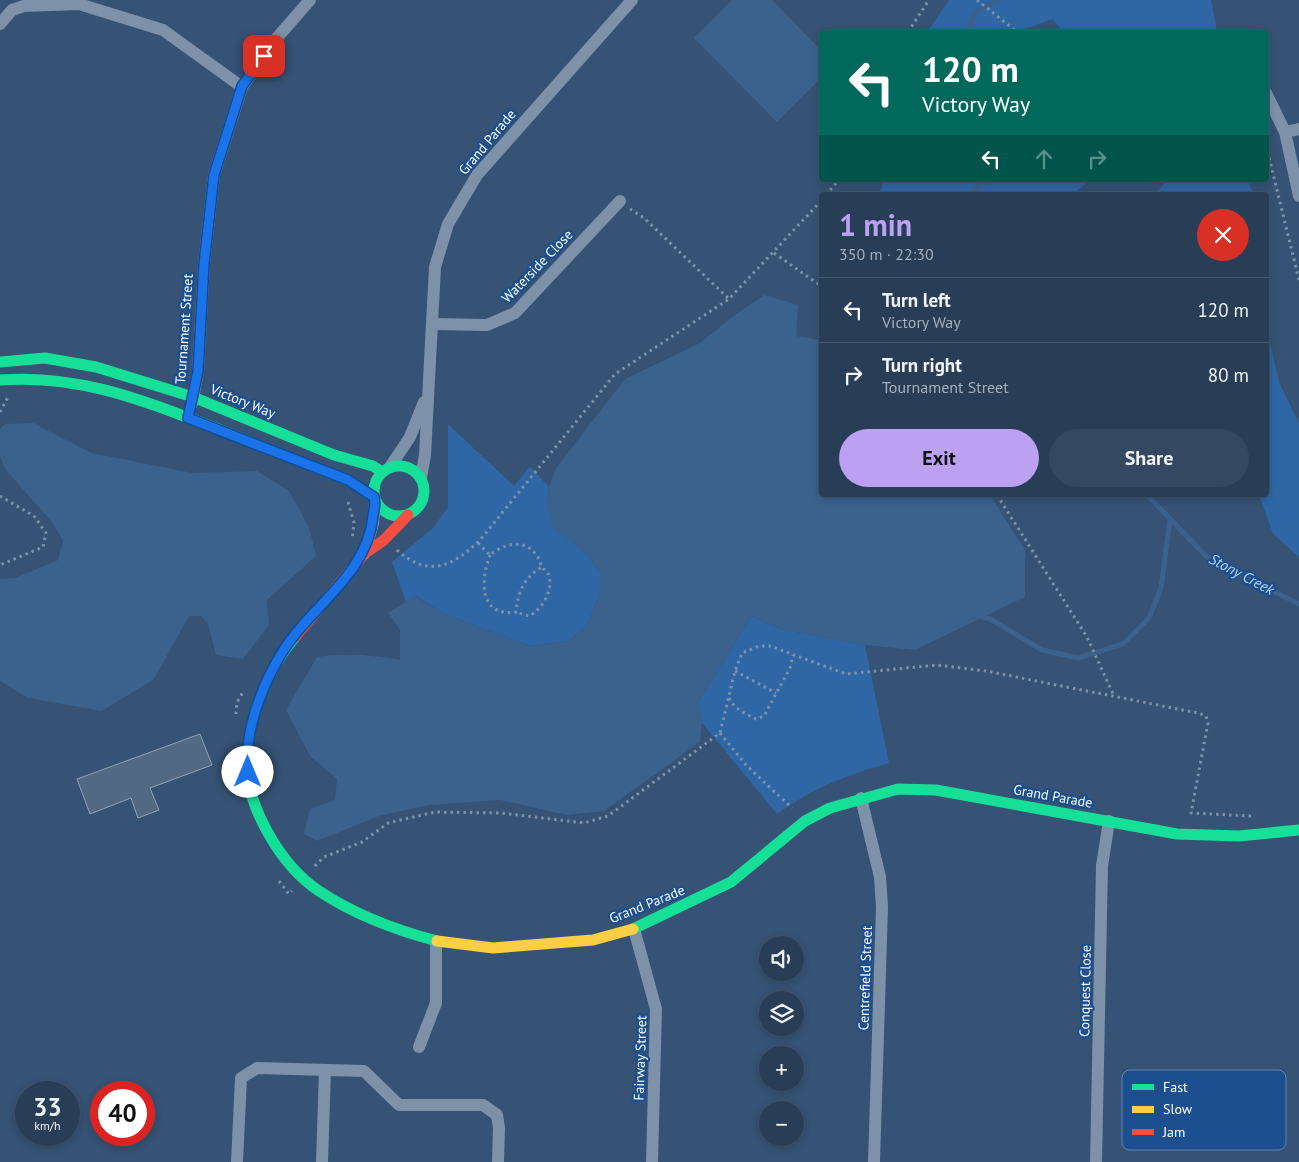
<!DOCTYPE html>
<html lang="en">
<head>
<meta charset="utf-8">
<style>
  body { margin:0; font-family:"PT Sans",sans-serif; background:#344961; color:#f1f3f6; height:100vh; display:flex; flex-direction:column; font-size:19px; white-space:nowrap }
  * { box-sizing:border-box; margin:0 }
  p { font-size:16px; color:#a5aeba }
  .icon { flex:none; width:28px; height:28px; fill:none; stroke:currentColor; stroke-width:2; stroke-linecap:round; stroke-linejoin:round }
  .map { position:relative; flex:1; overflow:hidden }
  .panel { position:absolute; left:819px; top:192px; width:450px; height:305px; display:flex; flex-direction:column; background:#283e57; border-radius:5px; box-shadow:0 2px 8px #0003,0 0 0 1px #44576d }
  .panel>* { flex:none }
  .guide { position:absolute; left:819px; top:30px; width:450px; height:152px; border-radius:5px; box-shadow:0 2px 8px #0003,0 0 0 1px #44576d; background:#00695c; color:#fff; overflow:hidden }
  .buttons { position:absolute; left:759px; top:936px; display:grid; gap:10px }
  .buttons a { display:grid; place-items:center; width:45px; height:45px; border-radius:50%; background:#283e57; box-shadow:0 2px 8px #0003,0 0 0 1px #44576d; font-size:25px }
  .speed { position:absolute; left:15px; top:1081px; display:flex; gap:10px; font-size:25px; font-weight:700; text-align:center }
  .speed>* { display:grid; place-content:center; width:65px; height:65px; border-radius:50%; background:#283e57; box-shadow:0 2px 8px #0003,0 0 0 1px #44576d; line-height:1 }
  .speed small { font-size:12px; font-weight:400 }
  .speed .limit { border:8px solid #d22; background:#fff; color:#111 }
  .pin { position:absolute; display:grid; place-items:center; width:42px; height:42px; color:#fff; margin:-21px; border-radius:10px; box-shadow:0 2px 8px #0006 }
  .me { position:absolute; width:55px; margin:-28px; rotate:0deg; stroke-linejoin:round; filter:drop-shadow(0 0 4px #0008) }
  .turn { display:flex; align-items:center; gap:18px; height:105px; padding:0 20px; font-size:22px }
  .turn .icon { width:65px; height:65px; stroke-width:2.5 }
  .turn b { display:block; font-size:35px; line-height:42px }
  .lanes { display:flex; align-items:center; height:48px; padding:0 20px; background:#0003; justify-content:center; gap:25px; direction:ltr }
  .lanes .off { opacity:.35 }
  .round { display:grid; place-items:center; flex:none; width:52px; height:52px; border-radius:26px; background:#344961 }
  .summary { display:flex; align-items:center; justify-content:space-between; height:85px; padding:0 20px }
  h1 { font-size:30px; font-weight:600; line-height:38px; color:#bca0f2 }
  .action { display:flex; gap:10px; margin-top:auto; padding:10px 20px }
  .action a { flex:1; height:58px; border-radius:30px; background:#bca0f2; color:#111; font-size:20px; font-weight:600; line-height:58px; text-align:center }
  .action a+a { background:#344961; color:#f1f3f6 }
  ul { padding:0; list-style:none }
  li { display:flex; align-items:center; gap:15px; height:65px; padding:0 20px; border-top:1px solid #44576d }
  li div { flex:1 }
  li b { display:block; font-size:19px }
  li em { font-style:normal }
  .map>svg:first-child { display:block }
  .green { fill:#2f66a5 }
  .water { fill:#3b618d }
  .lines { fill:none; stroke-linecap:round; stroke-linejoin:round }
  .stream { stroke:#3b618d; stroke-width:5 }
  .building { fill:#526984; stroke:#92a2b6 }
  .path { stroke:#7d92a8; stroke-width:3; stroke-dasharray:2.5 4; stroke-linecap:butt }
  .street { stroke:#7d92a8; stroke-width:12 }
  .fast { stroke:#16e098; stroke-width:11 }
  .slow { stroke:#ffcf43; stroke-width:11 }
  .jam { stroke:#f24e42; stroke-width:11 }
  .route-casing { stroke:#114b97; stroke-width:12 }
  .route { stroke:#1a73e8; stroke-width:9 }
  .labels { text-anchor:middle; dominant-baseline:central; stroke-width:4.5; stroke-linejoin:round; paint-order:stroke }
  .street-label { font-size:14px; fill:#fff; stroke:#1b4f8f }
  .water-label { font-size:15px; font-style:italic; fill:#b5d3f5; stroke:#1b4f8f }
  .key { fill:#1b4f8f; stroke:#5f84b1; stroke-width:1 }
  .key-label { font-size:14px; fill:#fff }
</style>
</head>
<body>
<div class="map">
<svg width="1299" height="1162" viewBox="0 0 1299 1162">
  <rect width="100%" height="100%" fill="#365274"/>
  <g class="green">
    <polygon points="949,0 1211,0 1217,32 1063,32 1053,19 1017,32 927,32"/>
    <polygon points="883,180 1090,180 1072,195 880,195"/>
    <polygon points="1167,180 1248,180 1253,195 1155,195"/>
    <polygon points="1266,326 1279,382 1299,423 1299,557 1273,534 1259,495 1266,495"/>
    <polygon points="448,424 514,486 530,466 549,487 547,506 553,526 589,556 600,572 600,592 594,609 585,627 569,641 530,646 442,613 416,596 406,602 392,562 433,528 448,507"/>
    <path d="M752 616 780 629 865 645 889 763C844 776 815 787 777 814L702 723 698 702Z"/>
  </g>
  <g class="water">
    <polygon points="732,0 772,0 821,50 821,78 777,122 694,38"/>
    <path d="M764 295 798 305 796 336 821 340V495H990L1025 550V597L915 650 865 645 780 629 752 616 698 702 702 723 700 742 604 811 567 815 500 800 429 805 379 816 317 841 304 834 310 809 335 800 337 779 310 756 286 710 317 657C344 653 373 655 400 660V630L388 613 415 596 442 613 530 646 569 641 585 627 594 609 600 592V572L589 556 553 527 547 506 549 487 556 468 625 379 700 343 732 317Z"/>
    <polygon points="33,423 92,453 193,473 257,471 289,491 309,527 316,556 267,600 269,625 243,659 216,655 208,624 201,616 189,616 154,679 102,711 28,698 0,681 0,579 15,578 58,560 63,541 52,522 5,469 0,456 0,429 5,424"/>
  </g>
  <g class="lines">
    <g class="stream">
      <polyline points="967,32 975,13 999,0"/>
      <polyline points="966,195 989,180"/>
      <polyline points="1147,495 1210,560 1299,604"/>
      <polyline points="977,616 990,619 1042,650 1078,658 1123,644 1149,618 1161,588 1170,519"/>
    </g>
  </g>
  <polygon class="building" points="200,734 212,765 150,788 159,810 138,818 131,798 90,814 77,779"/>
  <g class="lines">
    <g class="path">
      <polyline points="977,0 1017,32"/>
      <polyline points="908,32 929,0"/>
      <polyline points="1266,145 1299,280"/>
      <polyline points="826,195 839,180"/>
      <polyline points="630,209 644,218 729,299"/>
      <polyline points="774,253 821,286"/>
      <polyline points="0,412 8,397"/>
      <polyline points="997,495 1087,637 1114,696"/>
      <polyline points="0,496 34,516 46,533 43,547 0,565"/>
      <polyline points="348,502 354,523 352,540"/>
      <path d="M478 543 490 555C505 543 525 538 537 556 540 560 540 564 542 567 543 569 547 571 548 573 555 588 542 610 529 616L516 612"/>
      <path d="M397 550C428 578 452 567 480 540L615 374 729 299 821 201"/>
      <path d="M490 555C480 581 479 617 516 612 518 592 524 577 542 567"/>
      <polyline points="735,671 776,693"/>
      <path d="M729 698C734 709 746 714 756 719L764 716 790 668 793 655"/>
      <polyline points="236,714 237,702 243,692"/>
      <polyline points="720,733 746,765 792,808"/>
      <polyline points="315,866 324,857 362,842 388,823 435,812 501,813 584,823 608,816 720,733 735,671 742,653 759,646 770,646 846,674 937,665 986,671 1198,713 1206,716 1208,723 1191,813 1251,816"/>
      <polyline points="279,881 289,894 292,891"/>
    </g>
    <g class="street">
      <polyline points="0,24 12,10 24,6 79,4 163,30 242,87"/>
      <polyline points="1266,93 1285,132 1299,196"/>
      <polyline points="1285,132 1299,129"/>
      <polyline points="432,324 487,325 515,313 620,201"/>
      <polyline points="192,404 198,371 204,264 214,175 242,87 275,40 310,0"/>
      <polyline points="390,467 410,437 424,402"/>
      <polyline points="421,478 425,455 435,267 448,224 477,175 632,0"/>
      <polyline points="364,554 373,523 375,502"/>
      <polyline points="861,798 880,877 882,907 874,1162"/>
      <polyline points="634,929 656,1009 652,1162"/>
      <polyline points="419,1047 436,1003 436,941"/>
      <polyline points="237,1162 241,1078 257,1068 364,1071 399,1105 483,1105 497,1115 499,1128 498,1162"/>
      <polyline points="322,1162 325,1070"/>
      <polyline points="1096,1162 1102,866 1109,821"/>
    </g>
    <g class="fast">
      <polyline points="0,362 45,358 96,367 193,397 334,455 373,466 382,472"/>
      <path d="M0 380C77 374 139 399 210 426 256 444 302 463 348 480L374 497"/>
      <circle cx="399" cy="491" r="25"/>
      <path d="M295 637C268 669 250 713 247 755 243 802 280 865 319 891 355 915 395 930 437 941"/>
      <polyline points="633,929 731,882 805,821 830,808 898,789 936,790 1177,834 1239,836 1299,830"/>
    </g>
    <polyline class="slow" points="437,941 493,948 593,940 633,929"/>
    <polyline class="jam" points="295,637 364,554 384,540 408,515"/>
  </g>
  <g class="lines">
    <defs>
      <path id="route" d="M248 772C244 733 260 690 280 656 309 606 367 577 373 516 374 509 376 503 374 497L348 480 188 418 198 371 204 264 214 175 242 86 264 56"/>
    </defs>
    <use href="#route" class="route-casing"/>
    <use href="#route" class="route"/>
  </g>
  <g class="labels">
    <g class="street-label">
      <text transform="translate(487 142) rotate(-50)">Grand Parade</text>
      <text transform="translate(537 266) rotate(-46)">Waterside Close</text>
      <text transform="translate(184 329) rotate(-86)">Tournament Street</text>
      <text transform="translate(243 401) rotate(22)">Victory Way</text>
      <text transform="translate(1053 796) rotate(10)">Grand Parade</text>
      <text transform="translate(647 904) rotate(-22)">Grand Parade</text>
      <text transform="translate(865 978) rotate(-88)">Centrefield Street</text>
      <text transform="translate(1085 991) rotate(-89)">Conquest Close</text>
      <text transform="translate(640 1058) rotate(-88)">Fairway Street</text>
    </g>
    <g class="water-label">
      <text transform="translate(1242 574) rotate(28)">Stony Creek</text>
    </g>
  </g>
  <rect x="1122" y="1070" width="164" height="80" rx="8" class="key"/>
  <rect x="1132" y="1084" width="22" height="6" fill="#16e098"/>
  <rect x="1132" y="1106" width="22" height="7" fill="#ffcf43"/>
  <rect x="1132" y="1129" width="22" height="6" fill="#f24e42"/>
  <g class="key-label">
    <text x="1163" y="1092">Fast</text>
    <text x="1163" y="1114">Slow</text>
    <text x="1163" y="1137">Jam</text>
  </g>
</svg>
<div class="buttons">
<a><svg class="icon" aria-label="sound" viewBox="0 0 24 24"><path d="M4 9h4l5-4v14l-5-4H4zM17 9q2 3 0 6"/></svg></a>
<a><svg class="icon" aria-label="layers" viewBox="0 0 24 24"><path d="M12 4l9 5-9 5-9-5zM3 14l9 5 9-5"/></svg></a>
<a>+</a>
<a>−</a>
</div>
<div class="speed"><div>33<small>km/h</small></div><div class="limit">40</div></div>
<div class="pin" style="left:264px;top:56px;background:#d93025"><svg class="icon" aria-label="arrive" viewBox="0 0 24 24"><path d="M6 21V4h12l-3 4 3 4H6"/></svg></div>
<svg class="me" style="left:248px;top:772px" viewBox="-20 -20 40 40"><circle r="19" fill="#fff"/><path d="M0-13L10 11 0 6-10 11z" fill="#1a73e8"/></svg>
<div class="guide">
<div class="turn"><svg class="icon" aria-label="left" viewBox="0 0 24 24"><path d="M17 20v-9H6M10 6l-5 5 5 5"/></svg><div><b>120 m</b>Victory Way</div></div>
<div class="lanes"><svg class="icon" aria-label="left" viewBox="0 0 24 24"><path d="M17 20v-9H6M10 6l-5 5 5 5"/></svg><svg class="icon off" aria-label="ahead" viewBox="0 0 24 24"><path d="M12 20V5M6 11l6-6 6 6"/></svg><svg class="icon off" aria-label="right" viewBox="0 0 24 24"><path d="M7 20v-9h11M14 6l5 5-5 5"/></svg></div>
</div>
<section class="panel">
<div class="summary"><div><h1>1 min</h1><p>350 m · 22:30</p></div><a class="round" style="background:#d93025;color:#fff"><svg class="icon" aria-label="close" viewBox="0 0 24 24"><path d="M6 6l12 12M18 6L6 18"/></svg></a></div>
<ul>
<li><svg class="icon" aria-label="left" viewBox="0 0 24 24"><path d="M17 20v-9H6M10 6l-5 5 5 5"/></svg><div><b>Turn left</b><p>Victory Way</p></div><em>120 m</em></li>
<li><svg class="icon" aria-label="right" viewBox="0 0 24 24"><path d="M7 20v-9h11M14 6l5 5-5 5"/></svg><div><b>Turn right</b><p>Tournament Street</p></div><em>80 m</em></li>
</ul>
<div class="action"><a>Exit</a><a>Share</a></div>
</section>
</div>
</body>
</html>
